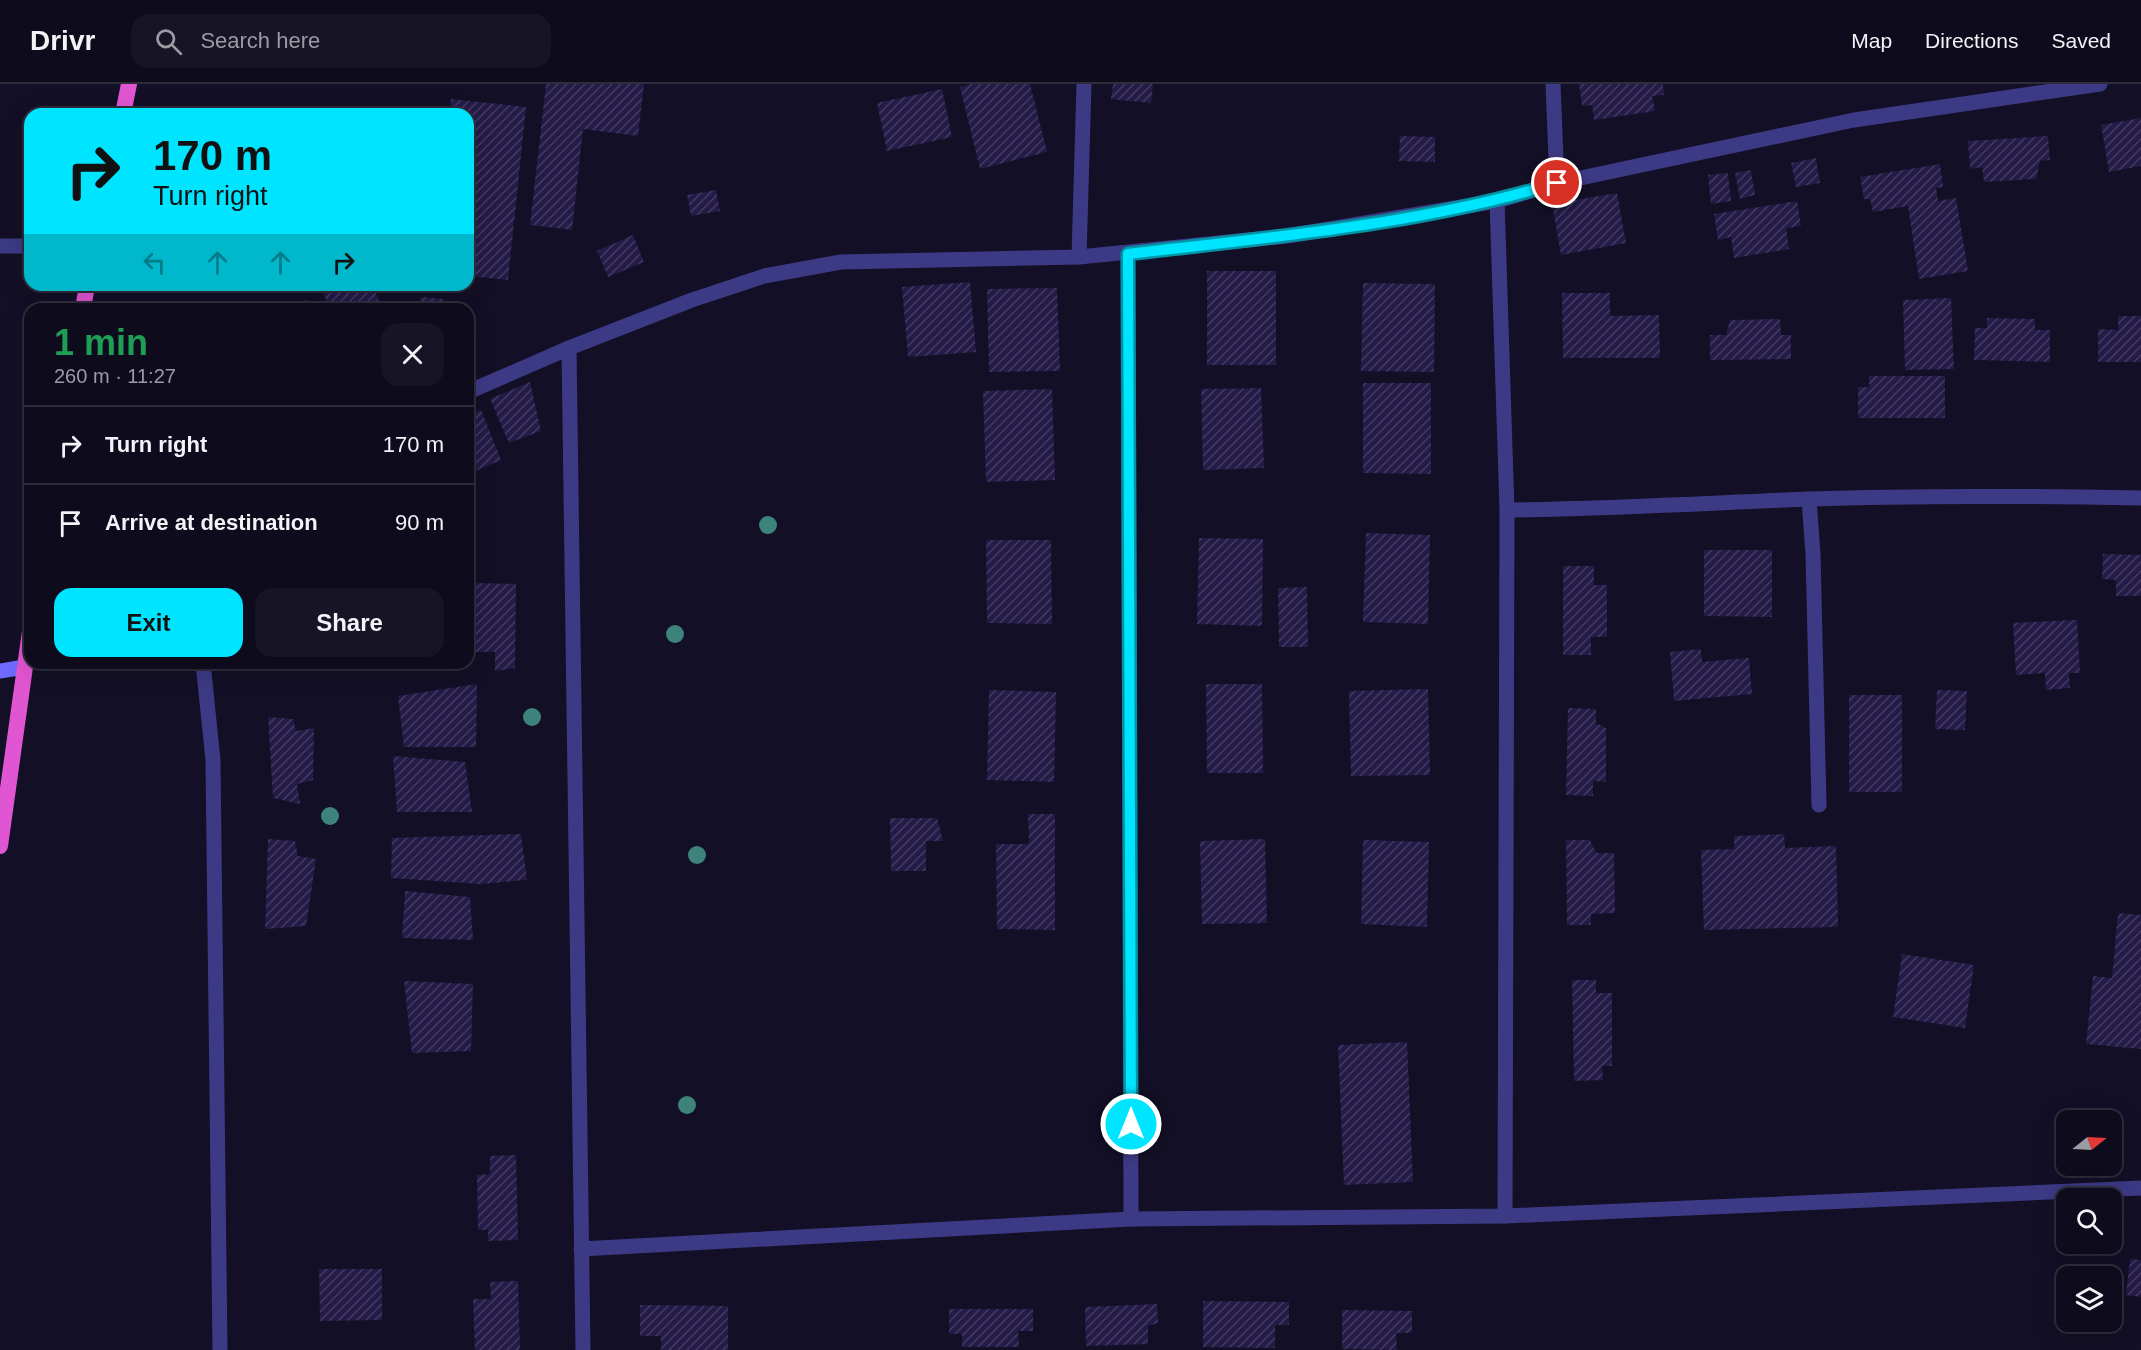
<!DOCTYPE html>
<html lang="en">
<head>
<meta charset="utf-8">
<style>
  body { margin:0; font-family:Arial,sans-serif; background:#171425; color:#f1f3f6; height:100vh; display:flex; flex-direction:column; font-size:22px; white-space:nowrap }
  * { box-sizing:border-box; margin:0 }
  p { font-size:20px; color:#9b9ba3 }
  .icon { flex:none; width:33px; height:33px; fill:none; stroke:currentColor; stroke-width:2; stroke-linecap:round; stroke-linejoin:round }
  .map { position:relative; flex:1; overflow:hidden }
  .side { position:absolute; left:24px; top:219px; width:450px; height:366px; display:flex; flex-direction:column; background:#0e0b1c; border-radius:18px; box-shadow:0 6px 24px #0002,0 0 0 2px #2e2b3b }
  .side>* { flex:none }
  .guide { position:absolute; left:24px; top:24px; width:450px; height:183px; border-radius:18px; box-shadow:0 6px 24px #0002,0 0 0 2px #2e2b3b; background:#00e5ff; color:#111; overflow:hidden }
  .needle { width:39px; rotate:72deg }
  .controls { position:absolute; left:2056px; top:1026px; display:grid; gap:12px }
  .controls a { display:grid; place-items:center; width:66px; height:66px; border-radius:12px; background:#0e0b1c; box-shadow:0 6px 24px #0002,0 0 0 2px #2e2b3b; font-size:30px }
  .pin { position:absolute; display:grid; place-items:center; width:51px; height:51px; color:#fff; margin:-26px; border:3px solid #fff; border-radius:50%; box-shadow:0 2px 6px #0007 }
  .me { position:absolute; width:66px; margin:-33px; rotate:0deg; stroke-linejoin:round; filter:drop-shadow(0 0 4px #0008) }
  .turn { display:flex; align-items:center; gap:21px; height:126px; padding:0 30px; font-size:27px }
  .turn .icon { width:78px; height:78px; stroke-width:2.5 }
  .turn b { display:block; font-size:42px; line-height:51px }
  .lanes { display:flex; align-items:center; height:57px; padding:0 30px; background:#0003; justify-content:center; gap:30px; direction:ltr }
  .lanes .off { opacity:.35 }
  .round { display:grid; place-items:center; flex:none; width:63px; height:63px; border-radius:18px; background:#171425 }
  .overview { display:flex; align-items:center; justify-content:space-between; height:102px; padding:0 30px }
  h1 { font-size:36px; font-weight:700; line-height:45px; color:#1e9e55 }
  .primary-button { display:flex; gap:12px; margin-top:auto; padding:12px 30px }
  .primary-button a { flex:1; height:69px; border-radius:18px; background:#00e5ff; color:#111; font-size:24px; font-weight:700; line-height:69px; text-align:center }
  .primary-button a+a { background:#171425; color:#f1f3f6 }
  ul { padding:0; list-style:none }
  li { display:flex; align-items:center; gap:18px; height:78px; padding:0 30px; border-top:2px solid #2e2b3b }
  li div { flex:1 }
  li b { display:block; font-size:22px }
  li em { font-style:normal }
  header { display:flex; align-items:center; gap:36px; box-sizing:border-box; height:84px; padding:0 30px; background:#0e0b1c; border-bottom:2px solid #2e2b3b }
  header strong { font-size:28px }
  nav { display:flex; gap:33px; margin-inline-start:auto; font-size:21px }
  .search { width:420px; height:54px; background:#171425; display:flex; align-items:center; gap:15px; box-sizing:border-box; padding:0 21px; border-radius:18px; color:#9b9ba3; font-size:22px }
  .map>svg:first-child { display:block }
  .building { fill:url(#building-hatch) }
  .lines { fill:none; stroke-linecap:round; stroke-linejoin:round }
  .minor { stroke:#3d3a85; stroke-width:15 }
  .tertiary { stroke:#3d3a85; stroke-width:15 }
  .secondary { stroke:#6f6bff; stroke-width:15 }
  .trunk { stroke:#e055d1; stroke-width:16 }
  .tree { fill:#3d827b }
  .route-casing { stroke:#0095a6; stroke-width:15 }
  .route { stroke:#00e5ff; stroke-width:10 }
</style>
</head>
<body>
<header>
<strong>Drivr</strong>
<div class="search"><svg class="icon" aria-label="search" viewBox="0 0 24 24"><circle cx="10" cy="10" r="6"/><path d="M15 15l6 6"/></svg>Search here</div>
<nav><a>Map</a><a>Directions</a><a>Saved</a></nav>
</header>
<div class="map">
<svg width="2141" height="1266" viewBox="0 0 2141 1266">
  <defs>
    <pattern id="building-hatch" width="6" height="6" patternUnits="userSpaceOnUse" patternTransform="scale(1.5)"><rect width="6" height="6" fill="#241b47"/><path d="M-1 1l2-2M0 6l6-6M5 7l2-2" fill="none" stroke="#433b63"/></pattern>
  </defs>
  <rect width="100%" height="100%" fill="#130f26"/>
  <g class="building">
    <polygon points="546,0 644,0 638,52 583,45 572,146 530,141"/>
    <polygon points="972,0 1030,0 1047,68 980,85 960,3"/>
    <polygon points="1113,0 1153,0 1151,19 1111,15"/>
    <polygon points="1579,0 1663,0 1664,11 1652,12 1655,27 1594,36 1592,21 1582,22"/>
    <polygon points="942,5 952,53 887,67 877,19"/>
    <polygon points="451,15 526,23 508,196 468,192 468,30 450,30"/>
    <polygon points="2141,34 2141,82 2109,88 2101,41"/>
    <polygon points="1400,52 1435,53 1435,78 1399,77"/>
    <polygon points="2048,52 2050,76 2040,77 2036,95 1984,98 1982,83 1970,85 1968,57"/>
    <polygon points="1816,74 1820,99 1796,103 1791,79"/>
    <polygon points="1940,80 1943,103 1936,104 1938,117 1956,114 1968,187 1919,195 1908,122 1873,128 1870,115 1864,115 1860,93"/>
    <polygon points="1751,86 1755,111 1740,115 1735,89"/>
    <polygon points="1728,89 1731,117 1711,120 1708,91"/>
    <polygon points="716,106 720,127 691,132 687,111"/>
    <polygon points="1617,109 1626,159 1561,171 1552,120"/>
    <polygon points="1797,117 1801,142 1786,144 1789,165 1734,174 1731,153 1718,156 1714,130"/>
    <polygon points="633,151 644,178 608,193 597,167"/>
    <rect x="1207" y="187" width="69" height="94"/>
    <polygon points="970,198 976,268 908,273 902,203"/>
    <polygon points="1363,199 1435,200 1434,288 1361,287"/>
    <polygon points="321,201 373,201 382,225 329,225"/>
    <polygon points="1057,204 1060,287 989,288 987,205"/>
    <polygon points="1562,209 1610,209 1610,232 1659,231 1660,274 1563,274"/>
    <polygon points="421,213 443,215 442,225 419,225"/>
    <polygon points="1951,214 1954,285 1905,286 1903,216"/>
    <polygon points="307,216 310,225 283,225"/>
    <polygon points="2118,232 2141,232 2141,278 2098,278 2098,245 2118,246"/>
    <polygon points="1987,234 2035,235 2035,246 2050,246 2050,278 1974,276 1975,244 1987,244"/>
    <polygon points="1780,235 1781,251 1791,251 1791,275 1710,276 1710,251 1726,251 1730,236"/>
    <polygon points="1869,292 1945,292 1945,334 1858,334 1858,303 1869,303"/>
    <polygon points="530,298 541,347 509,359 490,315"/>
    <polygon points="1363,299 1431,299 1431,390 1363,389"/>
    <polygon points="1261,304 1264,384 1203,386 1201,305"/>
    <polygon points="1052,305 1055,396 986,398 983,307"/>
    <polygon points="481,326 501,376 468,390 468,330"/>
    <polygon points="1366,449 1430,451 1428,540 1363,538"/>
    <polygon points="1199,454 1263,455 1262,542 1197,540"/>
    <polygon points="986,456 1051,456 1052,540 987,539"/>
    <polygon points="1704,466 1772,466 1772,533 1704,532"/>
    <polygon points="2103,470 2141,471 2141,512 2116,512 2116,496 2102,495"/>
    <polygon points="1563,482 1594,482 1594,501 1607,501 1607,553 1591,553 1591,571 1563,571"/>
    <polygon points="468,483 472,483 473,499 516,500 515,584 495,587 495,568 468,568"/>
    <polygon points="1307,503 1308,563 1279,563 1278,504"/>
    <polygon points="2077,536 2080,589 2069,589 2070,604 2046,606 2045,589 2016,591 2013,539"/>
    <polygon points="1701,565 1702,578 1749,574 1752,610 1674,617 1670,568"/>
    <polygon points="272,579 297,579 296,585 272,583"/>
    <polygon points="477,600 476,663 404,663 398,612"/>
    <polygon points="1206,600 1262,600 1263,689 1207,689"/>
    <polygon points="1428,605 1430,691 1351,692 1349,607"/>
    <polygon points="989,606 1056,608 1054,698 987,696"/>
    <polygon points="1937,606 1967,607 1965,646 1935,645"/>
    <rect x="1849" y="611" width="53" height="97"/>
    <polygon points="1568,624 1596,625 1596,639 1606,644 1606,698 1593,697 1593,712 1566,711"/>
    <polygon points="268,633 293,635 296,647 314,644 313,696 297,700 300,720 273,714"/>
    <polygon points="393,672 465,678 472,728 397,728"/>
    <polygon points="1028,730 1055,730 1055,846 997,845 996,760 1029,760"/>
    <polygon points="890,734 937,734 943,757 926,757 926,787 891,787"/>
    <polygon points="521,750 527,796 480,800 391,794 392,754"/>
    <polygon points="1784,750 1785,764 1836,762 1838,843 1704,846 1701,766 1734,765 1734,752"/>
    <polygon points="268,755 295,757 298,772 316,775 306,842 265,845"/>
    <polygon points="1265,755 1267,839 1202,840 1200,757"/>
    <polygon points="1363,756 1429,758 1427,843 1361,840"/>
    <polygon points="1566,756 1590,756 1596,769 1614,769 1615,829 1591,830 1591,841 1567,841"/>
    <polygon points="405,807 470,813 473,856 402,854"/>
    <polygon points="2118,829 2141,831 2141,965 2086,960 2093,892 2112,894"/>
    <polygon points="1902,870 1974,881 1965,944 1893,933"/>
    <polygon points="1572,896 1596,896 1596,909 1612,909 1612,982 1602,982 1603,996 1574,997"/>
    <polygon points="404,897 473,900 471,967 412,969"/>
    <polygon points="1407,958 1413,1098 1344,1101 1338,961"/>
    <polygon points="516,1071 518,1156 488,1157 488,1146 478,1146 477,1091 490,1090 490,1072"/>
    <polygon points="2130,1175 2141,1176 2141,1213 2126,1211"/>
    <polygon points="319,1185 382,1185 382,1236 320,1237"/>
    <polygon points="518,1197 520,1266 475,1266 473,1215 491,1215 490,1198"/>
    <polygon points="1203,1217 1289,1218 1289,1241 1275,1241 1275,1264 1203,1263"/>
    <polygon points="1157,1220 1158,1239 1148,1242 1148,1260 1086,1262 1085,1223"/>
    <polygon points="640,1221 728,1222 728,1266 661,1266 661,1252 640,1252"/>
    <polygon points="949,1225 1033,1225 1033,1247 1018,1247 1019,1263 962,1263 962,1250 949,1250"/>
    <polygon points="1342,1226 1412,1227 1412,1249 1396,1249 1397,1266 1342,1265"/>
  </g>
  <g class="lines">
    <g class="minor">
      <polyline points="1553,0 1557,99"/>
      <polyline points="1497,117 1507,426 1505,1132"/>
      <polyline points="0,162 30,162"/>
      <polyline points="1128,170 1131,1135"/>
      <polyline points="1079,173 1084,0"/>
      <polyline points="569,264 583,1266"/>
      <polyline points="1809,415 1813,470 1819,721"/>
      <path d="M1507 426C1608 425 1709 419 1810 415 1921 411 2031 412 2141 414"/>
      <polyline points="203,579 213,676 220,1266"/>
      <polyline points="581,1165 1131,1135 1505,1132 2141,1104"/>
    </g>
    <polyline class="tertiary" points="468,308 569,264 692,216 764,192 841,178 1079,173 1287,152 1497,117 1557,99 1854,36 2100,0"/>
    <polyline class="secondary" points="0,587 24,583"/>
    <g class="trunk">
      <polyline points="123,30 129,0"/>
      <polyline points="83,225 87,201"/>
      <polyline points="0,762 30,547"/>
    </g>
  </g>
  <g class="tree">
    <circle cx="768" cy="441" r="9"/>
    <circle cx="675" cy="550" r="9"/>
    <circle cx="532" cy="633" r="9"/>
    <circle cx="330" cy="732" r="9"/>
    <circle cx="697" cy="771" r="9"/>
    <circle cx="687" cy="1021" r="9"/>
  </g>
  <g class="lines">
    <defs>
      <path id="route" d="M1131 1040 1128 170C1271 153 1419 141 1557 99"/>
    </defs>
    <use href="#route" class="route-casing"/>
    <use href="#route" class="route"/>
  </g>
</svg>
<div class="controls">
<a><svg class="needle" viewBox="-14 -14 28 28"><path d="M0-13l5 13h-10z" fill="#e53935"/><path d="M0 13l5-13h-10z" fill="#9b9ba3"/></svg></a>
<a><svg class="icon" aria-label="search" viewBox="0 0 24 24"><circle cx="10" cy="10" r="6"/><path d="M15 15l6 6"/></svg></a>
<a><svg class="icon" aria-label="layers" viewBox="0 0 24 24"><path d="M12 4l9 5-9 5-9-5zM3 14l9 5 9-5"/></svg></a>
</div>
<div class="pin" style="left:1557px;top:99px;background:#d93025"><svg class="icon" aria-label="arrive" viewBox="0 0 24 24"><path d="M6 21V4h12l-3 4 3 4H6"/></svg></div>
<svg class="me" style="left:1131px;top:1040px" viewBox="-20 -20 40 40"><circle r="17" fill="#00e5ff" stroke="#fff" stroke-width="3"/><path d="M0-11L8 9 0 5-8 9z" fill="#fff"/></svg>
<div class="guide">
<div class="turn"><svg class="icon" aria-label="right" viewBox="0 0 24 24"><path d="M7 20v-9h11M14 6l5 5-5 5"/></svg><div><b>170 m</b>Turn right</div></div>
<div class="lanes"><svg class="icon off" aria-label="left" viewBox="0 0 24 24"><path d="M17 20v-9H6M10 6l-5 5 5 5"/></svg><svg class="icon off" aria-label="ahead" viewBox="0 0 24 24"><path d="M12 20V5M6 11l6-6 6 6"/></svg><svg class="icon off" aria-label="ahead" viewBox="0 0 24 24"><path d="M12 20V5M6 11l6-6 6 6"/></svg><svg class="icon" aria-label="right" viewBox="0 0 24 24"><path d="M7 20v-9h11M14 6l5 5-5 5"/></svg></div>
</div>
<section class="side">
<div class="overview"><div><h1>1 min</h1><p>260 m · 11:27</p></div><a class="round"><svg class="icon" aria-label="close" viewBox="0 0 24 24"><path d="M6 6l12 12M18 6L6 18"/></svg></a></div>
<ul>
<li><svg class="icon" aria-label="right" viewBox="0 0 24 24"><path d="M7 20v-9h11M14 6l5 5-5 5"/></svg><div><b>Turn right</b></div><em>170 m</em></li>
<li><svg class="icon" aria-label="arrive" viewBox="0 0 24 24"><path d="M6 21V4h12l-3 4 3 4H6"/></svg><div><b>Arrive at destination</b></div><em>90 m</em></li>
</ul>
<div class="primary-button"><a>Exit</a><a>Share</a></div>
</section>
</div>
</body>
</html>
